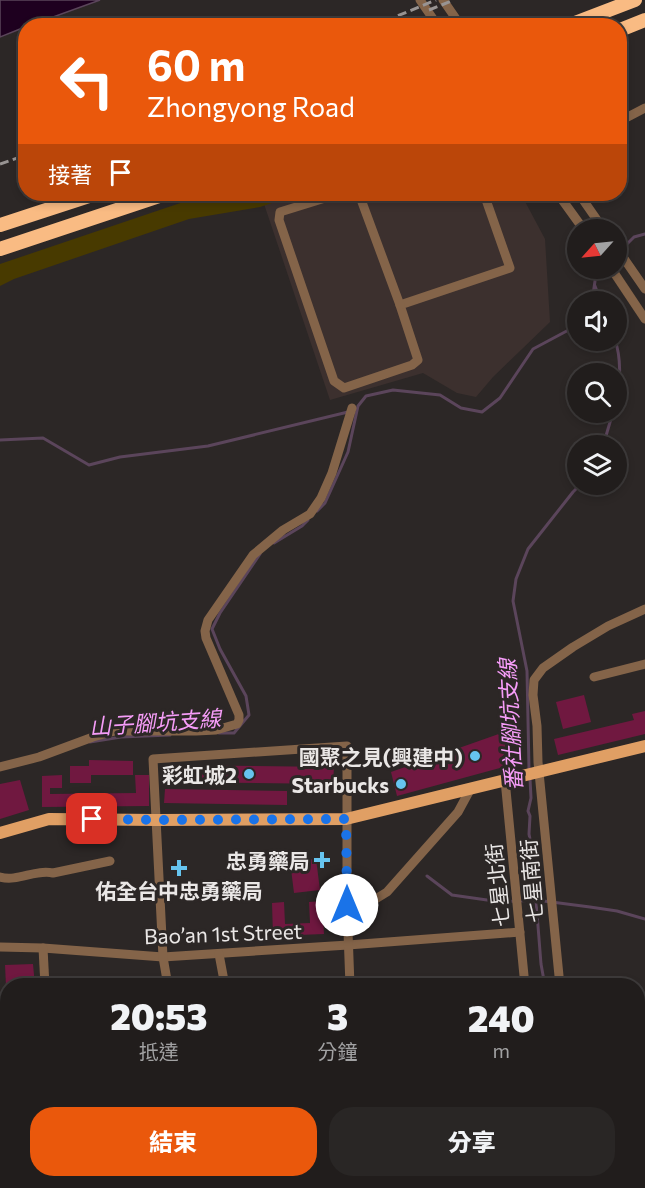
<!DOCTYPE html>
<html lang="zh-TW">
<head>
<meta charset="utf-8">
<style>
  body { margin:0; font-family:Commissioner,"Noto Sans TC",sans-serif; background:#292625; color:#f1f3f6; height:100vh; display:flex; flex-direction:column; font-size:22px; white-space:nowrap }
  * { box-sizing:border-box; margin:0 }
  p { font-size:20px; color:#a2a2a3 }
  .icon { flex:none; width:33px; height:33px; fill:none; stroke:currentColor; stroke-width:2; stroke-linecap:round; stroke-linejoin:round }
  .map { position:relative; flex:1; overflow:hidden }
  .drawer { position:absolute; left:0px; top:978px; width:645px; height:210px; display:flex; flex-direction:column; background:#211d1c; border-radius:24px 24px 0 0; box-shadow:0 3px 9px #0003,0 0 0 2px #3e3b3b }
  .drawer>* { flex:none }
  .guide { position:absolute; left:18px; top:18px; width:609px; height:183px; border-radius:24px; box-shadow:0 3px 9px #0003,0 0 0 2px #3e3b3b; background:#ea580c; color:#fff; overflow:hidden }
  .needle { width:39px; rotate:243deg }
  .fabs { position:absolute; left:567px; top:219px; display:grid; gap:12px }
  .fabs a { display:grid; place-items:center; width:60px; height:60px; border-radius:50%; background:#211d1c; box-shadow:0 3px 9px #0003,0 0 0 2px #3e3b3b; font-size:30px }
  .pin { position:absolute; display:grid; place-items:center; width:51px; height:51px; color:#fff; margin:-26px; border-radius:12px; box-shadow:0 3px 9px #0006 }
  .me { position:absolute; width:66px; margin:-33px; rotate:0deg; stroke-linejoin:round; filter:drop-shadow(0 0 4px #0008) }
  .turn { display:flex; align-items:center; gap:21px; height:126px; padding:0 30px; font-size:27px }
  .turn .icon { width:78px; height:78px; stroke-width:2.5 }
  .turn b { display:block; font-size:42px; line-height:51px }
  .then { display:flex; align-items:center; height:57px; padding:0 30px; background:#0003; gap:12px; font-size:22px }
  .eta { display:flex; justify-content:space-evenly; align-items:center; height:102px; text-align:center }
  .eta b { font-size:36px; font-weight:800; line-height:42px }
  .action { display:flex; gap:12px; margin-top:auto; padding:12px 30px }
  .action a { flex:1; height:69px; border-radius:24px; background:#ea580c; color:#fff; font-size:24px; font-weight:800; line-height:69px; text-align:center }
  .action a+a { background:#292625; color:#f1f3f6 }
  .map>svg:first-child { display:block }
  .built { fill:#3c302e }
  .green { fill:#483a00 }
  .water { fill:#1e001f; stroke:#5b455b; stroke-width:1.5 }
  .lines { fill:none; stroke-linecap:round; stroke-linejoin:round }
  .stream { stroke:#5b455b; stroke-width:3 }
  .building { fill:#701840 }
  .minor { stroke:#846449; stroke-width:9 }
  .major { stroke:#e09f64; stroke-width:12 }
  .highway { stroke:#f9bb83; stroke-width:14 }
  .rail { stroke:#989493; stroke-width:3; stroke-dasharray:9 4.5; stroke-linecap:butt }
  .route { stroke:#1a73e8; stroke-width:10; stroke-dasharray:0 18 }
  .poi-dot { fill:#66c4ef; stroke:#2c2726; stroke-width:2 }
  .labels { text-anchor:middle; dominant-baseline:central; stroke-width:6; stroke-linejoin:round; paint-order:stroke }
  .poi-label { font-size:21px; font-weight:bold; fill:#eae7e6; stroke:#2c2726; text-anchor:end }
  .street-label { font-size:21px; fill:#eae7e6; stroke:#2c2726 }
  .water-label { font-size:22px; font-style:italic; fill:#f59cf7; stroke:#2c2726 }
</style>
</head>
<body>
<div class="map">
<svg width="645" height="1188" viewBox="0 0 645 1188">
  <rect width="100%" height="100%" fill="#2c2726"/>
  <polygon class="built" points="273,194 521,194 545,239 550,322 493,377 476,397 457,393 423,373 330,400 262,198"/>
  <polygon class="green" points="207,194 299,194 260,207 189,219 14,279 0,286 0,264"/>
  <polygon class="water" points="0,0 100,0 31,25 26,26 25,27 0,37"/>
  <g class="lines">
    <g class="stream">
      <polyline points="620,251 634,237 645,234"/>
      <polyline points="595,286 601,302"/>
      <polyline points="592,302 596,274 602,268"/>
      <path d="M615 340C621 357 621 382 616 399"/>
      <polyline points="0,440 43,438 89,465 120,457 208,446 348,412"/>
      <polyline points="603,446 613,412"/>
      <polyline points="317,511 325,503 348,452 358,406 366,396 393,390 440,395 461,408 482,412 500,398 533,349 578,325"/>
      <polyline points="274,543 302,526 308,520"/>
      <polyline points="219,733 234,733 249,715 246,696 220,649 212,629 220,613 260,554"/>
      <polyline points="90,742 121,737 170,735"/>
      <polyline points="529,769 527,671 513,601 516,579 528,549 573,492 581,484"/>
      <polyline points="530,779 531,798 528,811 530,816 529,834 532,850 541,964 545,986"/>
      <polyline points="427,876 452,895 501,902 536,900 590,907 617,911 645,919"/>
      <polyline points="602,1180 605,1188"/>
    </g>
  </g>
  <g class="building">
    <polygon points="584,695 591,722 563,729 556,702"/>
    <polygon points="645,711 645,734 558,755 554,739 634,720 632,714"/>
    <polygon points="513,729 511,747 511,765 397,796 391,772"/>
    <polygon points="89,760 133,761 133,775 91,775 91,783 70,783 70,766 89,766"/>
    <polygon points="164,765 334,767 333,784 164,782"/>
    <polygon points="62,775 62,788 50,788 50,794 136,793 135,775 149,775 149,806 42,807 42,776"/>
    <polygon points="20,780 29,810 0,819 0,784"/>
    <polygon points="165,789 287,791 287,805 164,803"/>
    <polygon points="316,859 320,890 294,893 290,861"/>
    <polygon points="322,901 324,934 273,936 272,903 284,902 285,924 310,923 309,902"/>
    <polygon points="33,964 35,986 6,986 5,965"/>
    <rect x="108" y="976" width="9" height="10"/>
    <polygon points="62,1180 72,1180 73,1188 46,1188 45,1184"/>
    <polygon points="78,1180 106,1180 108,1188 80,1188"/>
  </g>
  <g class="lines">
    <g class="minor">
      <polyline points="420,0 438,26"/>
      <polyline points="443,0 461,26"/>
      <polyline points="620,121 645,108"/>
      <polyline points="338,194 280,212 279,220 334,381 344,388 412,365 418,360 400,305 510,268 484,194"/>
      <polyline points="359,194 400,305"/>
      <polyline points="558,194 584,230"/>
      <polyline points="579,194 604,230"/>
      <polyline points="616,247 645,289"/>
      <polyline points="611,268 645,319"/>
      <polyline points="594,677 645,664"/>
      <polyline points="0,767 39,757 93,737 115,731 196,731 216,730 237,724 239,720 239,715 206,638 205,631 208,620 253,555 283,530 310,514 321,498 332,473 352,408"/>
      <polyline points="505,780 525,986"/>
      <path d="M0 877C18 882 35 869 53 873L110 861"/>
      <polyline points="347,905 374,900 387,892 458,812 471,788"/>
      <polyline points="0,947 43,948 163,957 348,945 520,932"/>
      <polyline points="43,948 45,986"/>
      <polyline points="219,954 225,986"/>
      <polyline points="168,986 163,957 153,759 347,746 347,905 350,986"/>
      <polyline points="560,986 538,762 537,726 533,695 534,680 543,668 573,647 608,626 645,609"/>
      <polyline points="0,1044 8,1043"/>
      <polyline points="0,1093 8,1124"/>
      <polyline points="0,1180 8,1178"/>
      <polyline points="20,1180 22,1188"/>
      <polyline points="112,1180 113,1188"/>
      <polyline points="207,1180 209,1188"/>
      <polyline points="579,1180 582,1188"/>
      <polyline points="617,1180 620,1188"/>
      <polyline points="355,1188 355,1180"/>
    </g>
    <polyline class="major" points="0,833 49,819 157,820 346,819 645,746"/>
    <g class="highway">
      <polyline points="567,26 635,0"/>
      <polyline points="620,30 645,20"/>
      <polyline points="0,225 95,194"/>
      <polyline points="0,249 165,194"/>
    </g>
    <g class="rail">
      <polyline points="429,10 454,0"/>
      <polyline points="373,26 436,0"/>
      <polyline points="0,164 26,155"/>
    </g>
  </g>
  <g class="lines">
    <polyline class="route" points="92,819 157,820 346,819 347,905"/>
  </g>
  <g class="poi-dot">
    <circle cx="475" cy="756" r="6"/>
    <circle cx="249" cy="774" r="6"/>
    <circle cx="401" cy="784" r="6"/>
    <path d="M319 851h6v6h6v6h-6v6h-6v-6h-6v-6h6z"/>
    <path d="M176 859h6v6h6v6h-6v6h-6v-6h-6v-6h6z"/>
  </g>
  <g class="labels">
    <g class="poi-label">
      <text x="463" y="756">國聚之見(興建中)</text>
      <text x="237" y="774">彩虹城2</text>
      <text x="389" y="784">Starbucks</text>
      <text x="310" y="860">忠勇藥局</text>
      <text x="179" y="890" text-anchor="middle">佑全台中忠勇藥局</text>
    </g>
    <g class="street-label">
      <text transform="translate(531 881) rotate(-95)">七星南街</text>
      <text transform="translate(497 885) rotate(-96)">七星北街</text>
      <text transform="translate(223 933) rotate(-2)">Bao’an 1st Street</text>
    </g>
    <g class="water-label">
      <text transform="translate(155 722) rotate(-4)">山子腳坑支線</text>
      <text transform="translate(510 725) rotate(-93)">番社腳坑支線</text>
    </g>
  </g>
</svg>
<div class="fabs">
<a><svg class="needle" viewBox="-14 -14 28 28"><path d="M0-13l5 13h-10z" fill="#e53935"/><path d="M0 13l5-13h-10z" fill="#a2a2a3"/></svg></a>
<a><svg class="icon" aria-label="sound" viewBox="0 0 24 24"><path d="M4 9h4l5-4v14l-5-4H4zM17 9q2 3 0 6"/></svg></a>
<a><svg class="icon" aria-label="search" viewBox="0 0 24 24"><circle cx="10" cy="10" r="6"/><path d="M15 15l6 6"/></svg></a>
<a><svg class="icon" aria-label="layers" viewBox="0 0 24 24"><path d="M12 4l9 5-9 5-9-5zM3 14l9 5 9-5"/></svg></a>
</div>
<div class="pin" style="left:92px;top:819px;background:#d93025"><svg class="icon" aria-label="arrive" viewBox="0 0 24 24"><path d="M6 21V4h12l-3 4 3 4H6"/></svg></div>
<svg class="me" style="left:347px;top:905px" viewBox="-20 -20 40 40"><circle r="19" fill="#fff"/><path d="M0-13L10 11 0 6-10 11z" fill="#1a73e8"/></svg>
<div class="guide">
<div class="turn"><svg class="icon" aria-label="left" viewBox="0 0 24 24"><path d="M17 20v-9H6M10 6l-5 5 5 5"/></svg><div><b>60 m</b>Zhongyong Road</div></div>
<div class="then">接著<svg class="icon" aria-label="arrive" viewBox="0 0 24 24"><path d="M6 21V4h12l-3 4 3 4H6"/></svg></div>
</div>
<section class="drawer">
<div class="eta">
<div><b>20:53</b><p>抵達</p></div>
<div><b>3</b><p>分鐘</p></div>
<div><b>240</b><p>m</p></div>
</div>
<div class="action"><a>結束</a><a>分享</a></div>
</section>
</div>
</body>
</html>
